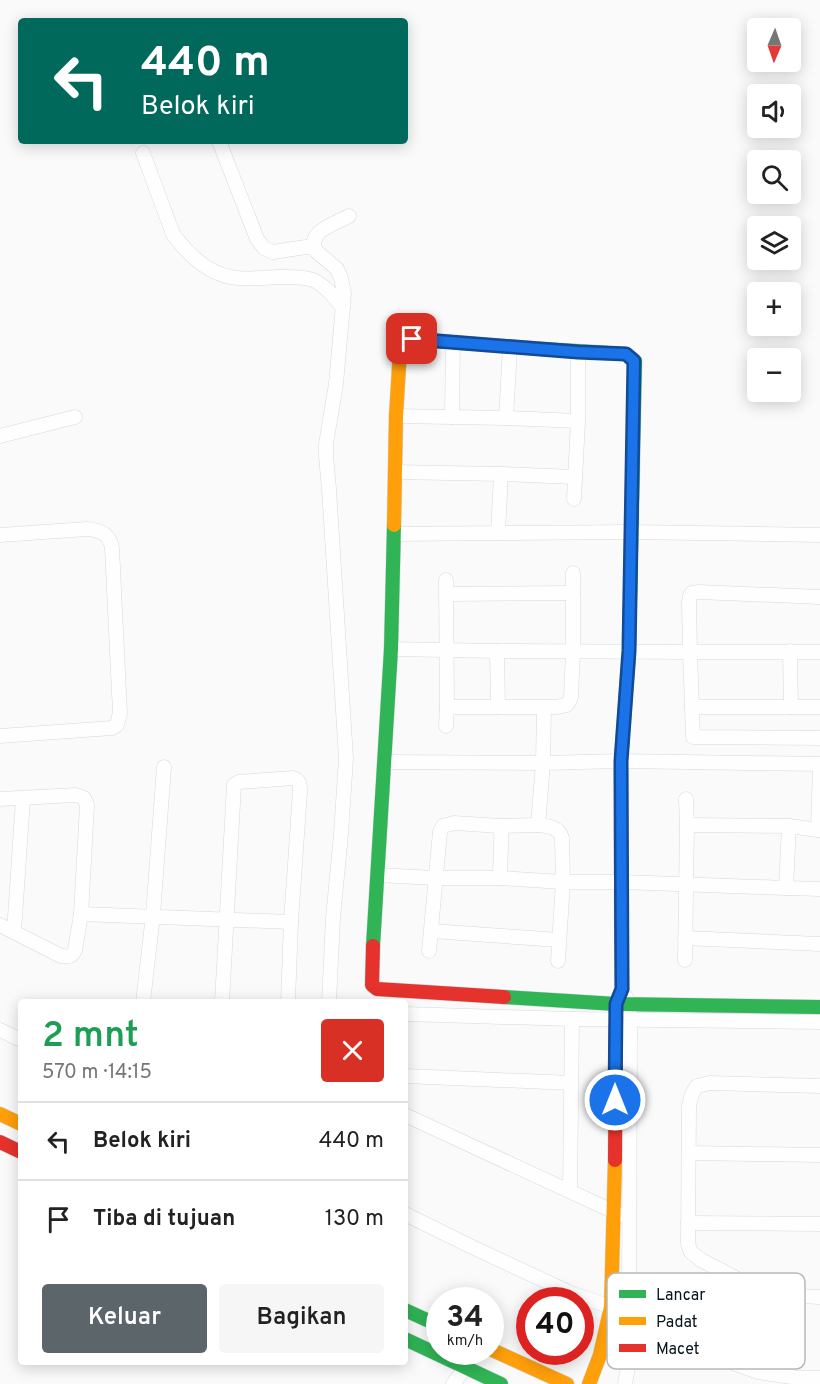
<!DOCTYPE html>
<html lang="id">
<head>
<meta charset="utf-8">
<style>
  body { margin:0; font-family:Overpass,sans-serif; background:#f6f6f6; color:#222; height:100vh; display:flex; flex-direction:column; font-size:22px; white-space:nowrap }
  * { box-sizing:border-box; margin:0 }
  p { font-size:20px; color:#767676 }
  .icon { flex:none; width:33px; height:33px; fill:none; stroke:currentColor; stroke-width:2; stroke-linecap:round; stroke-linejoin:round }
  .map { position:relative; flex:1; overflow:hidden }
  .side { position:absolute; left:18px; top:999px; width:390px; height:366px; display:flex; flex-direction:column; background:#fff; border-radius:6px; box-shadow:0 3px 15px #0003 }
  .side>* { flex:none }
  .guide { position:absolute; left:18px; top:18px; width:390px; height:126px; border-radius:6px; box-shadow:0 3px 15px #0003; background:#00695c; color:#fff; overflow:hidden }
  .needle { width:39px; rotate:182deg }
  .buttons { position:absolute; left:747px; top:18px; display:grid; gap:12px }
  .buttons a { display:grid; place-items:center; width:54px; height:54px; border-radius:6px; background:#fff; box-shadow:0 3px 15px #0003; font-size:30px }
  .speed { position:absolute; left:426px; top:1287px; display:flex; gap:12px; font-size:30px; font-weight:700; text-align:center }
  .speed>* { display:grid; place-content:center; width:78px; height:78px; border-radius:50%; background:#fff; box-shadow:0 3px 15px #0003; line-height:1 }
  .speed small { font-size:15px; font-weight:400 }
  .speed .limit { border:9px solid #d22; background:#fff; color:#111 }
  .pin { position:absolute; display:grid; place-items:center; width:51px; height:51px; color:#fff; margin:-26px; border-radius:12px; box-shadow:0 3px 9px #0006 }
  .me { position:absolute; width:66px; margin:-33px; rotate:0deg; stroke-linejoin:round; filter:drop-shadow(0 0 4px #0008) }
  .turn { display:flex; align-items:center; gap:21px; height:126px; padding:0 24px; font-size:27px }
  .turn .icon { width:78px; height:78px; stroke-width:2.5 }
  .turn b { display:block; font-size:42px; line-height:51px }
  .round { display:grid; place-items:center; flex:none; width:63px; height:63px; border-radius:6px; background:#f6f6f6 }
  .headline { display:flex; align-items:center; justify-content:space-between; height:102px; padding:0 24px }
  h1 { font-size:36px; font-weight:600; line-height:45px; color:#1e9e55 }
  .primary-button { display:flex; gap:12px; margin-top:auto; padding:12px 24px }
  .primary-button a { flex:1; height:69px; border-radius:6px; background:#5c656a; color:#fff; font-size:24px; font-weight:600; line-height:69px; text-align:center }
  .primary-button a+a { background:#f6f6f6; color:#222 }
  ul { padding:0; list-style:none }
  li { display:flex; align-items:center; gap:18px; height:78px; padding:0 24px; border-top:2px solid #e0e0e0 }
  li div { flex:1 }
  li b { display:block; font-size:22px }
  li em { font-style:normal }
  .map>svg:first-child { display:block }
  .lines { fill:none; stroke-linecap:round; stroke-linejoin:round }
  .street-casing { stroke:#d3dade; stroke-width:15 }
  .fast-casing { stroke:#d3dade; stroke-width:15 }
  .slow-casing { stroke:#d3dade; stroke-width:15 }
  .jam-casing { stroke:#d3dade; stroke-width:15 }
  .street { stroke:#fefefe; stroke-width:14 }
  .fast { stroke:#30b455; stroke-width:14 }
  .slow { stroke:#ff9f0a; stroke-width:14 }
  .jam { stroke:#e5322d; stroke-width:14 }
  .route-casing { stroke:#114b97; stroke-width:15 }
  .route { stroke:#1a73e8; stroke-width:10 }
  .key { fill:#fff; stroke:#b5b9bb; stroke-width:1.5 }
  .key-label { font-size:16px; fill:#07151c }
</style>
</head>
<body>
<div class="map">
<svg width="820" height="1384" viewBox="0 0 820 1384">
  <rect width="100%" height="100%" fill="#fafafa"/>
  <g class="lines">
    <defs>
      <g id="street">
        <polyline points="219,141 257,239 264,248 273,252 306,247 314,248"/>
        <path d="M143 153 173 234C187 253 207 273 231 277 245 280 262 278 277 277 289 277 302 276 313 280 326 286 335 298 343 308"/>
        <polyline points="396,416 506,418 578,421"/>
        <polyline points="452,417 453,341"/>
        <polyline points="506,418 510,347"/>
        <polyline points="0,436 75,417"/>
        <polyline points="395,472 501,474 575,477"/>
        <polyline points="574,499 578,421 578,352"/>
        <polyline points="498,533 501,474"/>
        <polyline points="394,534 631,532 820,535"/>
        <path d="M0 535 87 529C100 530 110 534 112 548L120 713 117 725 112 728 0 736"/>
        <polyline points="446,580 447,707 556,707 567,705 570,700 571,696 573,652 573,573"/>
        <polyline points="446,594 573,593"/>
        <polyline points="391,649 497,651 690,652 689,602 690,596 692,593 699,592 820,597"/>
        <polyline points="497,651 498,707"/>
        <polyline points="790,651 791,707"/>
        <polyline points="820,652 690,652 692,707 820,707"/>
        <path d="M544 707 543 763 538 825C548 826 559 827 562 838L563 882 558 961"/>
        <polyline points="692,707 693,737 820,738"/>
        <polyline points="446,726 447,707"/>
        <polyline points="385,762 543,763 621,761 820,764"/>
        <polyline points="820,768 818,830 820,830"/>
        <path d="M0 799 76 795 84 798 87 805 81 914 75 950C72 957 68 957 61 956L0 925"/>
        <polyline points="686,799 687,825"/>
        <polyline points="818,830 789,826 786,888 820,889"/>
        <polyline points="378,875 435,878 500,878 563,882 622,882 786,888"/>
        <path d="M500 878C500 861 502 843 501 826"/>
        <polyline points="81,914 291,922"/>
        <polyline points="432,931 559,940"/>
        <polyline points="14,932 23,799"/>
        <polyline points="685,938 820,944"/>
        <polyline points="429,951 440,832 443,826 454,823 501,826 538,825"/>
        <polyline points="685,960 687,825 789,826"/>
        <polyline points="143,1002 153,915 164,767"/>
        <path d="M222 1002 234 785 239 782 293 778C300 780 300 785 300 791L291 922 288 1002"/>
        <path d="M329 1002 333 918 341 834 346 758 329 489 326 456V444L336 384 344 293 341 278 337 269 316 251C306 231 335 224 349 216"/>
        <polyline points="405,1014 572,1019 570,1191"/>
        <polyline points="572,1019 820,1022"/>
        <polyline points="0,1030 21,1040"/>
        <polyline points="405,1076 571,1083"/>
        <polyline points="820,1086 709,1083 697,1086 692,1094 689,1105 688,1244 691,1252 701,1260 759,1290 778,1295 820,1297"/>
        <polyline points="405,1115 621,1215"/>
        <polyline points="689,1153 820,1155"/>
        <polyline points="405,1214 472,1247 573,1294 629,1313 719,1358 758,1372 798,1378 820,1378"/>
        <polyline points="688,1223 820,1224"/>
        <polyline points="453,1384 466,1367"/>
        <path d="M625 1384C630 1360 631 1337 629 1313L630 1020 629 1004 626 997"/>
      </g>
      <g id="fast">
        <polyline points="543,349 626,354 635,361 629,651 621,761 621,872"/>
        <polyline points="373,946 391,649 394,525"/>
        <polyline points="504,997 616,1004 820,1007"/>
        <polyline points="405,1310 440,1326"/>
        <polyline points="405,1339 501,1384"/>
      </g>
      <g id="slow">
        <polyline points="394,525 396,416 400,350 402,340 412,339 543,349"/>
        <polyline points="0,1114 21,1124"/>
        <polyline points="490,1349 567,1384"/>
        <polyline points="589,1384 600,1355 611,1307 615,1160"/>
      </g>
      <g id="jam">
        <polyline points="373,946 372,985 377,989 504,997"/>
        <polyline points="0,1142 21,1152"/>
        <polyline points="615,1160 616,1004 622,989 621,872"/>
      </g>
    </defs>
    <use href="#street" class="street-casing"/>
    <use href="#fast" class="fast-casing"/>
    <use href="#slow" class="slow-casing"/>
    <use href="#jam" class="jam-casing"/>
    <use href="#street" class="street"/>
    <use href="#fast" class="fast"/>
    <use href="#slow" class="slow"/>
    <use href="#jam" class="jam"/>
  </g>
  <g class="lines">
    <defs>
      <polyline id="route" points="412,339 578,352 626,354 634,361 629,651 621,761 622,989 616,1004 615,1100"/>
    </defs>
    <use href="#route" class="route-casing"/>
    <use href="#route" class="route"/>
  </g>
  <rect x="607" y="1273" width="198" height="96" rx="9" class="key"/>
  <rect x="619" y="1290" width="27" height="8" fill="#30b455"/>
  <rect x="619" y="1317" width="27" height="8" fill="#ff9f0a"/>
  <rect x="619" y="1344" width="27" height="8" fill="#e5322d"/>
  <g class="key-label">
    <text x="656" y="1300">Lancar</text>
    <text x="656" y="1327">Padat</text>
    <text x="656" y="1354">Macet</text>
  </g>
</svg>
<div class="buttons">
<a><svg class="needle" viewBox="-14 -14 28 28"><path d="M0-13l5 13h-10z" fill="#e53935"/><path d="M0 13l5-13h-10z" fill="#767676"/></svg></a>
<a><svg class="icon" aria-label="sound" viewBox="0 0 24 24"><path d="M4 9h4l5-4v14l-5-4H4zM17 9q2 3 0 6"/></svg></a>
<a><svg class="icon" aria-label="search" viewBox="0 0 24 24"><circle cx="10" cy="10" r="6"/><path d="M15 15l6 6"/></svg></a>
<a><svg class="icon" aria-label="layers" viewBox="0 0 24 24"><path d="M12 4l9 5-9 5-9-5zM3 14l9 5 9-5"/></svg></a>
<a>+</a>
<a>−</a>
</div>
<div class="speed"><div>34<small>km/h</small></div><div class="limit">40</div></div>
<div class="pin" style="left:412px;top:339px;background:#d93025"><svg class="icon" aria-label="arrive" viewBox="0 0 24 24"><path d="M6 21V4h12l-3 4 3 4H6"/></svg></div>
<svg class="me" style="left:615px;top:1100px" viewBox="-20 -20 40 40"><circle r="17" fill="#1a73e8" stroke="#fff" stroke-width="3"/><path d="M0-11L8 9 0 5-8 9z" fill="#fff"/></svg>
<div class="guide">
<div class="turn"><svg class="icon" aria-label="left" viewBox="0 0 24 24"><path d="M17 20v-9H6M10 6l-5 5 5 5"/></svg><div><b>440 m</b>Belok kiri</div></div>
</div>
<section class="side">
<div class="headline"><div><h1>2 mnt</h1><p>570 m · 14:15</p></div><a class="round" style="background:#d93025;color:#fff"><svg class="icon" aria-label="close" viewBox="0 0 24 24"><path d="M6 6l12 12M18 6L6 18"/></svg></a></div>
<ul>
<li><svg class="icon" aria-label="left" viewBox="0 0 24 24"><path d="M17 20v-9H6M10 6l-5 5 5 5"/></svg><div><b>Belok kiri</b></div><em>440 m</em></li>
<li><svg class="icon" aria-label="arrive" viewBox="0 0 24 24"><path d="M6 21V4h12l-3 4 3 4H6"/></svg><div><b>Tiba di tujuan</b></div><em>130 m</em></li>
</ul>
<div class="primary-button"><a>Keluar</a><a>Bagikan</a></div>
</section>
</div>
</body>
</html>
